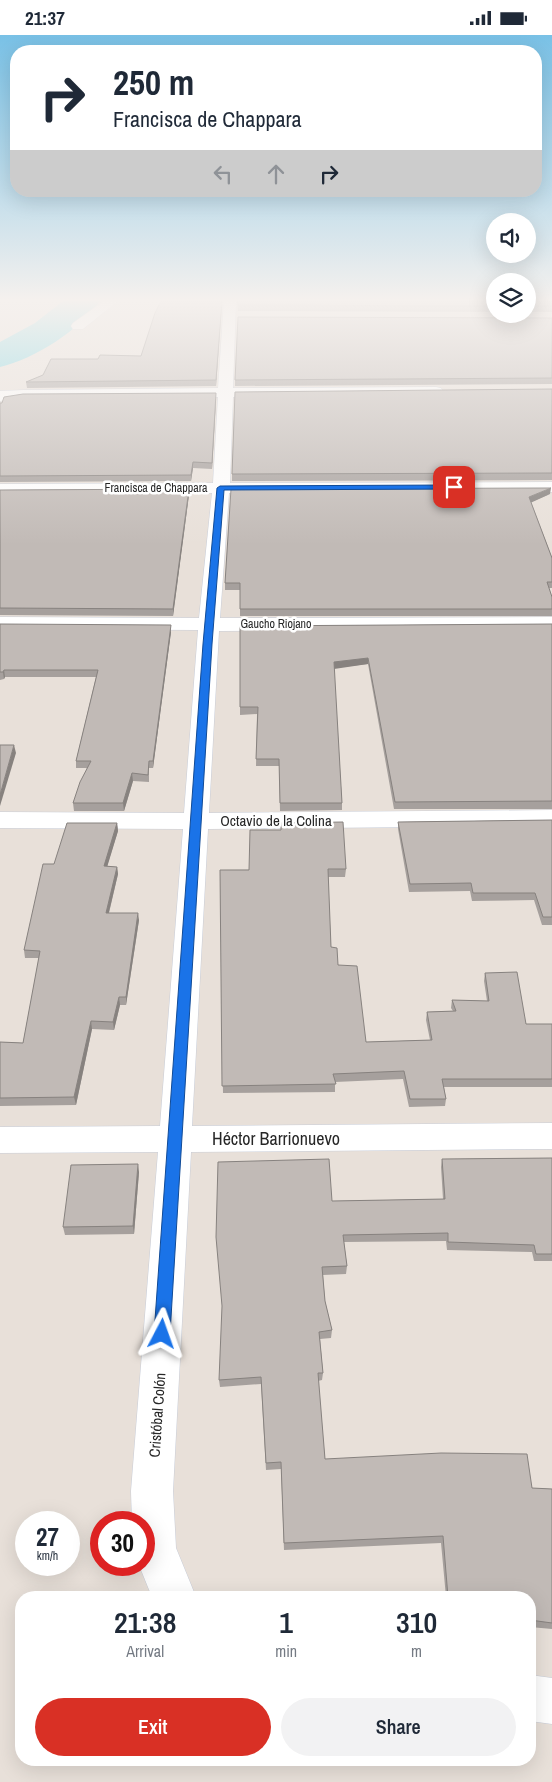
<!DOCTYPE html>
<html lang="en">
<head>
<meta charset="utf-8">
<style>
  body { margin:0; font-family:"Archivo Narrow",sans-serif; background:#f2f2f3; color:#1f2937; height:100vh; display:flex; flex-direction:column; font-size:19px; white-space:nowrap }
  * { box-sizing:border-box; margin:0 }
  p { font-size:16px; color:#747a83 }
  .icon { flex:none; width:28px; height:28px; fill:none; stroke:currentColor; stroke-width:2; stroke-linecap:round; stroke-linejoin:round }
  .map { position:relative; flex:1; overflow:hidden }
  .drawer { position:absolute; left:15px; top:1556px; width:521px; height:175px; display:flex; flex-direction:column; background:#fff; border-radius:20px; box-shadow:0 5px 20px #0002 }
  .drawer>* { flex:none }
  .top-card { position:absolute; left:10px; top:10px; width:532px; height:152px; border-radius:20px; box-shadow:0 5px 20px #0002; background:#fff; color:#1f2937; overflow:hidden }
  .controls { position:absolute; left:486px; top:178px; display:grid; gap:10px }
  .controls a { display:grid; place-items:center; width:50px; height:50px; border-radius:50%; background:#fff; box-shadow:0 5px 20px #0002; font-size:25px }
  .speed { position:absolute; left:15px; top:1476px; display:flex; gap:10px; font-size:25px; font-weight:700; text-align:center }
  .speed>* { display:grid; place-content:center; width:65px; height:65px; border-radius:50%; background:#fff; box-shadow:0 5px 20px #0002; line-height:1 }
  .speed small { font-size:12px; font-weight:400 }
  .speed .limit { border:8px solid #d22; background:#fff; color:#111 }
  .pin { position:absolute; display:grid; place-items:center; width:42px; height:42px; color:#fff; margin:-21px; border-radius:10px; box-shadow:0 2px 8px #0006 }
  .me { position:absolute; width:55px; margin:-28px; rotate:4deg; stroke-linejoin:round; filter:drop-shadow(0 0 4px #0008) }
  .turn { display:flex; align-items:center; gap:18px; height:105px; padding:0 20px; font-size:22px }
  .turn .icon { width:65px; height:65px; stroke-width:2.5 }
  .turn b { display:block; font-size:35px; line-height:42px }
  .lanes { display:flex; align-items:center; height:48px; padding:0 20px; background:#0003; justify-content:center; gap:25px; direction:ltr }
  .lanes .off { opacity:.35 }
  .eta { display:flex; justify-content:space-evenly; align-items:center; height:85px; text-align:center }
  .eta b { font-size:30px; font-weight:600; line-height:35px }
  .cta { display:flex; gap:10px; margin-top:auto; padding:10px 20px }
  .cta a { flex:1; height:58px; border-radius:30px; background:#d93025; color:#fff; font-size:20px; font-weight:600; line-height:58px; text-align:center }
  .cta a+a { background:#f2f2f3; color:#1f2937 }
  .status { display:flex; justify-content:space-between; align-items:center; height:35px; padding:0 25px; background:#fff; direction:ltr }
  .status svg { height:14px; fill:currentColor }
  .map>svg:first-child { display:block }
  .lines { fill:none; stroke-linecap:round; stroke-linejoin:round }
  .river { fill:#73d5e4; fill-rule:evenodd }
  .minor-casing { stroke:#c8cdd8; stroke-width:1 }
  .minor { fill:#fff; fill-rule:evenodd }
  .wall { fill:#a6a09d }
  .shaded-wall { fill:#87827f }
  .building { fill:#c1bab6; stroke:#87827f }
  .route { fill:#1a73e8; stroke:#114b97 }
  .labels { text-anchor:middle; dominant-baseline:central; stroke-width:5; stroke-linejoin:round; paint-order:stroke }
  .far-street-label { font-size:12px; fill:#272727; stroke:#fff }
  .street-label { font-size:15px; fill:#272727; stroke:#fff }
  .near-street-label { font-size:18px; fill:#272727; stroke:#fff }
</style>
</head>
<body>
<div class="status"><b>21:37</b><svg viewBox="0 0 49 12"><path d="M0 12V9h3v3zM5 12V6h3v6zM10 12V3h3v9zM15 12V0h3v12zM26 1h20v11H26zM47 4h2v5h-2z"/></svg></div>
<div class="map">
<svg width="552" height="1747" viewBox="0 0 552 1747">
  <rect width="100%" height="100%" fill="#e8e0d9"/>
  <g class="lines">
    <path class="river" d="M63 266H100C80 295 34 324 0 332V307L35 288Z"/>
    <defs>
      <g id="minor">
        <polygon points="104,266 118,266 83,294 73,294 71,291 73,288"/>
        <polygon points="224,266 236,266 233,353 436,352 441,353 443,356 441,359 436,360 233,362 230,448 552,447 552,457 229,458 220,583 552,582 552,594 219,596 209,778 552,775 552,791 208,794 192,1091 552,1088 552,1114 191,1117 173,1456 176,1513 196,1562 152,1562 139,1530 144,1530 144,1488 132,1488 131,1456 158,1117 0,1118 0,1092 160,1091 183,794 0,793 0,777 184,778 198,595 0,594 0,582 199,583 212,458 0,459 0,449 213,448 218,362 24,363 0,366 0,356 24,355 218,353"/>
        <polygon points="530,1640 552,1643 552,1689 530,1686"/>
      </g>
    </defs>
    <use href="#minor" class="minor-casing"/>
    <use href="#minor" class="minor"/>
  </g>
  <g class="wall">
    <polygon points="161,266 222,266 216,351 27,353 26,347 98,324 141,321"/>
    <polygon points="237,266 495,266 495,277 238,276"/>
    <rect x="528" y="266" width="24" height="11"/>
    <polygon points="552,283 552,349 235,351 235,345"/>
    <polygon points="552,354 552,445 232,446 232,439"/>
    <polygon points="216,364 212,434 193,433 191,446 0,447 0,368"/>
    <polygon points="189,454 189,460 173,581 0,580 0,455"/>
    <polygon points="550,459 531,467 552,523 552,553 549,553 552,562 552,581 240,581 240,555 225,555 225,548"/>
    <polygon points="0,589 171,597 153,733 149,733 149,747 133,746 124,776 74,776 73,768 87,733 76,733 76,726 96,642 5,642 4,644 0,645"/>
    <polygon points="552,589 552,774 394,774 368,629 334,633 342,768 342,775 280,776 279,731 256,731 257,679 240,680 240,591"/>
    <polygon points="552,785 552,890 542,890 534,865 472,866 470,856 409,857 398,794 398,787"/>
    <polygon points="117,788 118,796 107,831 117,832 118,839 109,878 139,885 126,970 120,970 114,995 92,994 76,1070 0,1071 0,1007 23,1008 39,923 25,923 24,915 54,829"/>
    <polygon points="346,834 345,842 328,842 331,912 366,1007 430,1005 426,985 427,977 453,976 451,973 452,965 487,966 484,946 485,938 526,989 552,989 552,1052 444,1052 446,1064 445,1071 409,1072 403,1044 335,1047 335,1057 223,1058 220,835"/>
    <polygon points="552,1123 552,1226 534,1226 532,1217 447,1215 446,1206 344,1207 347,1231 346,1239 323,1240 325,1266 332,1295 331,1303 320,1304 323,1338 322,1345 318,1346 325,1424 532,1453 552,1454 552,1594 530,1592 530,1562 446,1562 441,1508 284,1515 281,1434 266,1435 261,1349 220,1352 219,1345 332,1166 443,1164 441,1132 442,1124"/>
    <polygon points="139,1137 134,1199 65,1200 63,1192"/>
  </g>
  <g class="shaded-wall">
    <polygon points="222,266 216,351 216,345"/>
    <polygon points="216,358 216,364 212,434 212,428"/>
    <polygon points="193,427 193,433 191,446 191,440"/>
    <polygon points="551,453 550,459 528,469 529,462"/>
    <polygon points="189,454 189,460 173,581 173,574"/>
    <polygon points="171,590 171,597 153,733 153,726"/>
    <polygon points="368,623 368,629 334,634 334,627"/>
    <polygon points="4,635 5,642 4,644 3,637"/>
    <polygon points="14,710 16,718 0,771 0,760"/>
    <polygon points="132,738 133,746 124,776 123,768"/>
    <polygon points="117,788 118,796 105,839 104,831"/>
    <polygon points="117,832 118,839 107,885 106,878"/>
    <polygon points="138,878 139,885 126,970 126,962"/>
    <polygon points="119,962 120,970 114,995 113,987"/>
    <polygon points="91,986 92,994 76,1070 74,1062"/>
    <polygon points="138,1129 139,1137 134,1199 133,1191"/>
  </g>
  <g class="building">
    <polygon points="161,266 222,266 216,345 26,347 43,340 51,324 98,324 100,320 141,321 155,278"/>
    <polygon points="238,266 495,266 495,271 238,270"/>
    <rect x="528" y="266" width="24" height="5"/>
    <polygon points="238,282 552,283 552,343 235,345"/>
    <polygon points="552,354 552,438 232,439 235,357"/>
    <polygon points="216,358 212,428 193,427 191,440 0,441 0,368 2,368 4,362 23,359"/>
    <polygon points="551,453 529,462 552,523 552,547 547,547 552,562 552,574 240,574 240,548 225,548 231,454"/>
    <polygon points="189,454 173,574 0,573 0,455"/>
    <polygon points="0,589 171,590 153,726 149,726 148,740 132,738 123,768 73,768 80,747 91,726 76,726 98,635 4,635 3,637 0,637"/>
    <polygon points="552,589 552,766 395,767 368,623 334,627 342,768 280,768 279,724 256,724 258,672 240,672 240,591"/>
    <polygon points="0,710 14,710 0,760"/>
    <polygon points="552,785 552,882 543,882 535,858 473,858 471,848 410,849 398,787"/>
    <polygon points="343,787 346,834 328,834 331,912 337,913 338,930 357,931 366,1007 432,1005 427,977 456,976 452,965 489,966 485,938 517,937 526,989 552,989 552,1044 442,1044 446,1064 410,1064 404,1036 333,1039 336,1049 222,1051 220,835 249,835 250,795 281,795 281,788"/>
    <polygon points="67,788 117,788 104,831 117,832 106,878 138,878 126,962 119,962 113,987 91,986 74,1062 0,1063 0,1007 23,1008 40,916 24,915 43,829 54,829"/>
    <polygon points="552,1123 552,1219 536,1219 534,1210 448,1207 448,1198 343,1200 347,1231 322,1232 325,1266 332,1295 319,1297 323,1338 318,1338 325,1424 441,1418 527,1419 532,1453 552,1454 552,1588 530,1585 530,1562 448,1562 443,1501 284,1508 281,1427 266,1428 261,1342 219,1345 222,1271 216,1202 218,1127 329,1124 332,1166 445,1164 442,1124"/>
    <polygon points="138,1129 133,1191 63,1192 71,1130"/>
  </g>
  <linearGradient id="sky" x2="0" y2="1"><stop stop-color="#79c1e6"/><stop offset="0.52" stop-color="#f5f1ee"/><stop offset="1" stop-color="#f5f1ee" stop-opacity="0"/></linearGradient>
  <rect width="552" height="510" fill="url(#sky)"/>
  <polygon class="route" points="454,450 457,451 457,454 224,455 212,609 170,1299 168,1304 162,1306 157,1304 154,1299 203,609 217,453 220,451"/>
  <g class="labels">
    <g class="far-street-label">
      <text x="156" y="453">Francisca de Chappara</text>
      <text x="276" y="589">Gaucho Riojano</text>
    </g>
    <g class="street-label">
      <text x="276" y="785">Octavio de la Colina</text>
      <text transform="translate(157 1380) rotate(-86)">Cristóbal Colón</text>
    </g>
    <g class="near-street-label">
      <text x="276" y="1103">Héctor Barrionuevo</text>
    </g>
  </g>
</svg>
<div class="controls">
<a><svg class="icon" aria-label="sound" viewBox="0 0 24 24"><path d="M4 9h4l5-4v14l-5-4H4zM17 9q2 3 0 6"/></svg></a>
<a><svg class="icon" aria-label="layers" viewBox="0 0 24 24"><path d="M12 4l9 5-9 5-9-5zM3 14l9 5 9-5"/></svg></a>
</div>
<div class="speed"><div>27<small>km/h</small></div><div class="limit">30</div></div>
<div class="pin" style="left:454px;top:452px;background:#d93025"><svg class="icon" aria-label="arrive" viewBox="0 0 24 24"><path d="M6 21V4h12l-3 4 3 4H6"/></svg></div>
<svg class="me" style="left:162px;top:1299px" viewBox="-20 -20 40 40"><path d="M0-17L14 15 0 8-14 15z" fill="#1a73e8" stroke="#fff" stroke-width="4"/></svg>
<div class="top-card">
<div class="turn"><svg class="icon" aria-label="right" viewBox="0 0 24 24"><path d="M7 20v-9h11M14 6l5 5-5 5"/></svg><div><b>250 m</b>Francisca de Chappara</div></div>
<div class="lanes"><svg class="icon off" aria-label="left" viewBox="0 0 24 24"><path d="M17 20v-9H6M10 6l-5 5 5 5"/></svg><svg class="icon off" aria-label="ahead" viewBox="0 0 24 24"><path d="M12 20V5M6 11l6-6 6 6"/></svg><svg class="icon" aria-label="right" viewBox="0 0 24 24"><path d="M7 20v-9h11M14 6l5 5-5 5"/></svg></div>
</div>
<section class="drawer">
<div class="eta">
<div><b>21:38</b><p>Arrival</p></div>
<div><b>1</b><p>min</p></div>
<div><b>310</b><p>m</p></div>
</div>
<div class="cta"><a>Exit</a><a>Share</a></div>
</section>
</div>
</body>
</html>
